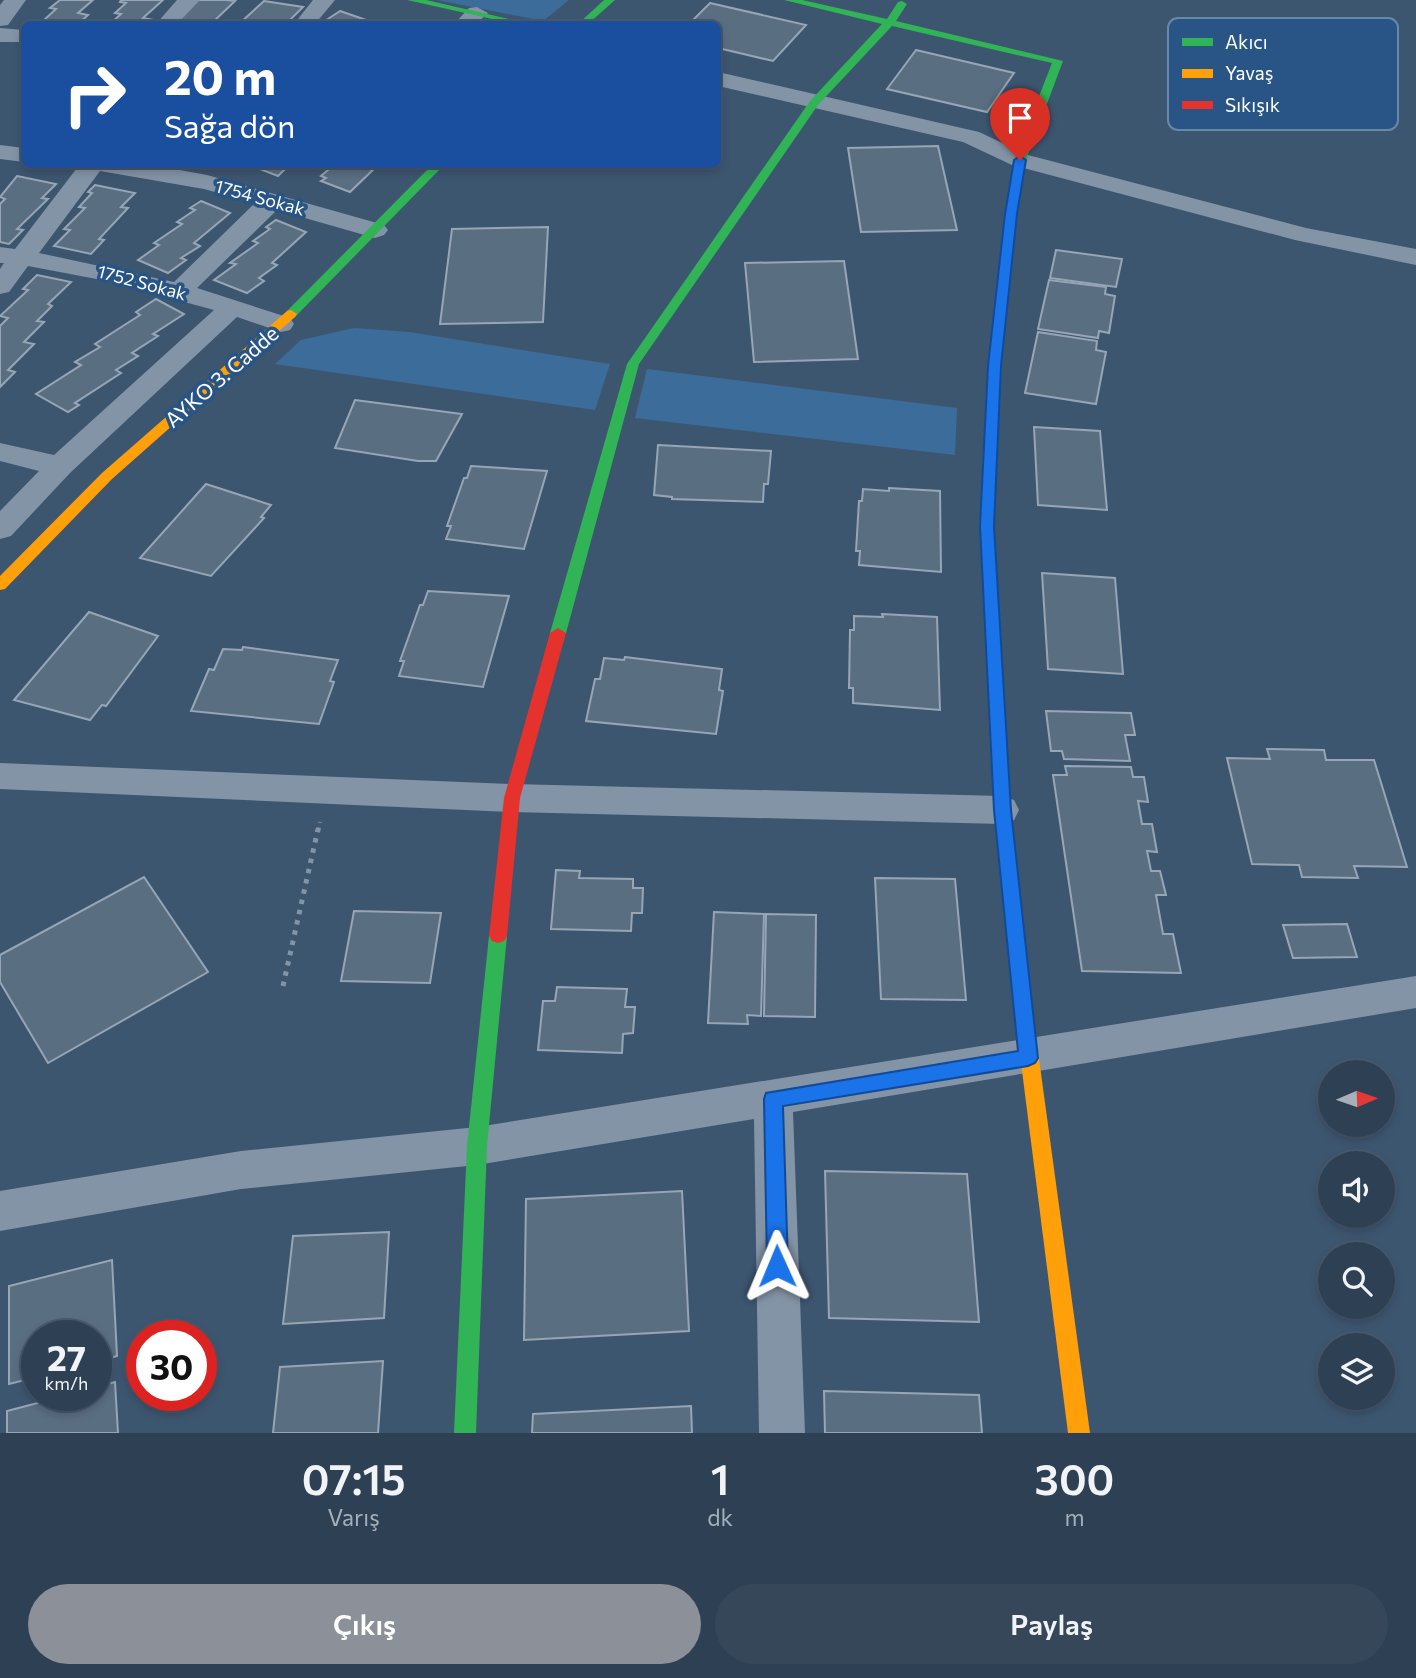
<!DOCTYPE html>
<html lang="tr">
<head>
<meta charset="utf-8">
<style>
  body { margin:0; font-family:Commissioner,sans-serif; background:#36475a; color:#f1f3f6; height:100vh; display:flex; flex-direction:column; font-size:26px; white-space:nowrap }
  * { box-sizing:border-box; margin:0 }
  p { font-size:23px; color:#a7afb8 }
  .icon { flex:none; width:38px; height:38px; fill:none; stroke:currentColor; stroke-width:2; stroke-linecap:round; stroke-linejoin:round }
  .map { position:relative; height:1433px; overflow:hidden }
  .details { display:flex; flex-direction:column; background:#2e4054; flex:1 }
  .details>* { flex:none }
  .guide { position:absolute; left:21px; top:21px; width:700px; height:147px; border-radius:10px; box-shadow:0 4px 10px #0003,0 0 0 2px #49596b; background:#1a4fa0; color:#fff; overflow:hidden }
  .needle { width:46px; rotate:88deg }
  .controls { position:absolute; left:1318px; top:1060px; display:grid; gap:14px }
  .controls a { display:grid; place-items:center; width:77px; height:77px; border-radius:50%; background:#2e4054; box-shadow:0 4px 10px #0003,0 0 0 2px #49596b; font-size:35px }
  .speed { position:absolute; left:21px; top:1320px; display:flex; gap:14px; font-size:35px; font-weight:700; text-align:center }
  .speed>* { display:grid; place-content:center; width:91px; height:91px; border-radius:50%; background:#2e4054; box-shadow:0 4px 10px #0003,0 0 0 2px #49596b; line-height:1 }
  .speed small { font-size:18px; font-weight:400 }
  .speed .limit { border:10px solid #d22; background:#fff; color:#111 }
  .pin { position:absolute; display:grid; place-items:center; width:60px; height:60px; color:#fff; margin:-72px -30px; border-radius:50% 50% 50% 0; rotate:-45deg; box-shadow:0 0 7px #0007 }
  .pin .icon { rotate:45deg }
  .me { position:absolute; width:77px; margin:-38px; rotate:359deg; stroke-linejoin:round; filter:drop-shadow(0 0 5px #0008) }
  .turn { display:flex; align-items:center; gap:24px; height:147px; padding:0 28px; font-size:32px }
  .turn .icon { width:91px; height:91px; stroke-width:2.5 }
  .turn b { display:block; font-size:49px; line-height:60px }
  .eta { display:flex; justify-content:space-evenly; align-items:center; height:119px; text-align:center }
  .eta b { font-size:42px; font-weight:600; line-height:49px }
  .cta { display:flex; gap:14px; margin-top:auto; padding:14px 28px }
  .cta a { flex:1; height:80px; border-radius:42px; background:#8c9099; color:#fff; font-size:28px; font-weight:600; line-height:80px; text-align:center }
  .cta a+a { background:#36475a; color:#f1f3f6 }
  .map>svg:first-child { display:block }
  .green { fill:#3c6c9a }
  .building { fill:#5a6e82; stroke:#97a5b4; stroke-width:2 }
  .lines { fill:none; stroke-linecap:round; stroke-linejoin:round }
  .path-far1 { stroke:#8394a6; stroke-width:4.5; stroke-dasharray:3.5 5; stroke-linecap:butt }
  .path { stroke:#8394a6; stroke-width:5; stroke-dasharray:4.5 6; stroke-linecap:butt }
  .street { fill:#8394a6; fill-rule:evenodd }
  .fast { fill:#30b455; fill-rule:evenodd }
  .slow { fill:#ff9f0a; fill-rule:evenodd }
  .jam { fill:#e5322d; fill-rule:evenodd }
  .route { fill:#1a73e8; stroke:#114b97; stroke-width:2 }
  .labels { text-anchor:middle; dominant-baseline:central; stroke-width:7; stroke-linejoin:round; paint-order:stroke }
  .far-street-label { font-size:18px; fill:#fff; stroke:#285585 }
  .street-label { font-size:21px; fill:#fff; stroke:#285585 }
  .key { fill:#285585; stroke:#6888aa; stroke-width:2 }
  .key-label { font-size:19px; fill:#fff }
</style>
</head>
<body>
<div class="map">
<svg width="1416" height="1433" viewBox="0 0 1416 1433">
  <rect width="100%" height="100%" fill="#3d5670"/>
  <g class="green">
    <polygon points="437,0 569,0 543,21"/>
    <polygon points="354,328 409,332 610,364 595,410 275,364 301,340"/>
    <polygon points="647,369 957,408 955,455 635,418"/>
  </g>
  <g class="building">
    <polygon points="60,0 93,0 78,13 88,15 78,24 43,21 56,9 50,8"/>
    <polygon points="121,0 163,0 143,18 154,20 149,24 110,24 121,14 115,13 126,3 120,2"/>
    <polygon points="192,0 226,0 235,1 211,24 174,24"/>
    <polygon points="264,1 303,7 286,24 241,22"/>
    <polygon points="710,3 806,25 773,61 718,48 718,24 689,24"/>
    <polygon points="340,11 372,22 329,24 331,23 325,21"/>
    <polygon points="916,50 1014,73 987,112 887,89"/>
    <polygon points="938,146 957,230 861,232 848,148"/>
    <polygon points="290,164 278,176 252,166 253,164"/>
    <polygon points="335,164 379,164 350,192 321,181 326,178 321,176"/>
    <polygon points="17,176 56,184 42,198 48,199 17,229 23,230 9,244 0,242 0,204 5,199 0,197"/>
    <polygon points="95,185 135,193 121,207 128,208 99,239 104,240 91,254 54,246 70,230 64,229 85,208 79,207 92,193 88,192"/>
    <polygon points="201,201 230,213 194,243 200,246 181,258 186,260 168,273 138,260 159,245 154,243 182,224 177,222 195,210 190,208"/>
    <polygon points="276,220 306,232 272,263 277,265 259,278 264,281 247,293 214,280 236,264 230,263 258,243 253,241 270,229 266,227"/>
    <polygon points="548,227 543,322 440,324 452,229"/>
    <polygon points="1056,250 1122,259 1116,287 1050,278"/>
    <polygon points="844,261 858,359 754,362 745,263"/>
    <polygon points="37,275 71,282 48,304 52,306 37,321 44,322 24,342 34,344 8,370 15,372 0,387 0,326 8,318 0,316 28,290 23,289"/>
    <polygon points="1049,280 1106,287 1105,294 1115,296 1109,333 1099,331 1098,338 1038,329"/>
    <polygon points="156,299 184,314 153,334 158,336 132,353 138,356 116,370 121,373 75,403 79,405 68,412 36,394 81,365 75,362 100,347 95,344 140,315 136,312"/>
    <polygon points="1038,332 1097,341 1096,350 1106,352 1096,404 1025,393"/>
    <polygon points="355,400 462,414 436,461 418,461 335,448"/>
    <polygon points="1034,427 1100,431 1107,510 1038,505"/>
    <polygon points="658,445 771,451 768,484 764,484 763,502 672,499 672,497 654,495"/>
    <polygon points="471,466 547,471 524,549 446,539 451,526 447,526 464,478 467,478"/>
    <polygon points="206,484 271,505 261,517 264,518 211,576 140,558"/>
    <polygon points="889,488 940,491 941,572 859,565 860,551 856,551 859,501 862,501 863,489 889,491"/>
    <polygon points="1042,573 1115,578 1123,674 1048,669"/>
    <polygon points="428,591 509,596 483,687 399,676 404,661 400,661 420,605 423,605"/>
    <polygon points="89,612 158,636 106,706 102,705 90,720 14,700"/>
    <polygon points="882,614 937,617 940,710 853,703 853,688 849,688 850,630 854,630 854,616 883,617"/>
    <polygon points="243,647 338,660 330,681 334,682 319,724 191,711 209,669 214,670 223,649 242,650"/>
    <polygon points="625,657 722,669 719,690 723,691 716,734 586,721 595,679 600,679 604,658 624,660"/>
    <polygon points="1046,711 1131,713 1135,735 1125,735 1130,761 1064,759 1062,751 1051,751"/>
    <polygon points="1267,749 1324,750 1326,760 1374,760 1407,867 1354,866 1358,878 1302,877 1299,865 1252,864 1227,758 1270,759"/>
    <polygon points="1065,766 1131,767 1133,777 1144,777 1148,802 1138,801 1142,824 1152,824 1157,852 1147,851 1151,871 1160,871 1166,895 1156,895 1163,934 1173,934 1181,973 1082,971 1053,775 1067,775"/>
    <polygon points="556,870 580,871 579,878 633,879 633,888 643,888 642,913 632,913 631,931 551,929"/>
    <polygon points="144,877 208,972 48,1063 0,982 0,955"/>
    <polygon points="875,878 955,879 966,1000 881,999"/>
    <polygon points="354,911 441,913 430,983 341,981"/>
    <polygon points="714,912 764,914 761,1016 747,1015 748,1024 708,1023"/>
    <polygon points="766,914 816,915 815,1017 764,1016"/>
    <polygon points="1347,924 1357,957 1293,958 1283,925"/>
    <polygon points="557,987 627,989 625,1007 635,1007 633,1033 623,1034 622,1053 538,1050 543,1001 555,1001"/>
    <polygon points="825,1171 967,1174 979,1322 829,1318"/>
    <polygon points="682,1191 689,1331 524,1340 526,1199"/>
    <polygon points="389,1232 384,1318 283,1324 293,1236"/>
    <polygon points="112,1260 117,1356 96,1362 96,1335 37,1335 37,1377 9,1384 9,1286"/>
    <polygon points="383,1361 378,1433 273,1433 280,1367"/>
    <polygon points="115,1382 118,1433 7,1433 7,1411 68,1395 96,1395 96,1387"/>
    <polygon points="824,1391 979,1395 982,1433 825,1433"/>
    <polygon points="691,1406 692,1433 532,1433 533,1414"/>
  </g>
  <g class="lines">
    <polyline class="path-far1" points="318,831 320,822"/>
    <polyline class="path" points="283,986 318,829"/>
    <g class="street">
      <polygon points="4,0 26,0 8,25 0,26 0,5"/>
      <polygon points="177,0 200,0 177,24 156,24"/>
      <polygon points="313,0 335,0 315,24 294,24"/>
      <polygon points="477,7 488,13 476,24 454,24 469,8"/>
      <polygon points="0,28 24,30 24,42 0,42"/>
      <polygon points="718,72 979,132 1028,155 1306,228 1416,249 1416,265 1295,240 1012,165 963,142 718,86"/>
      <polygon points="0,145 24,148 24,162 0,159"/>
      <path d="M80 164H147L207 175 384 225 388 230 384 235 375 238 277 210 197 288 290 318 294 324 290 330 281 332 237 317 70 473 11 536 0 539V511L39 471 0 461V443L54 455 214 310 107 281 28 266 9 292 0 294V269L4 263H0V247L15 249ZM100 171 204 189 255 203 174 282 39 253Z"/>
      <polygon points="0,763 512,784 1002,796 1014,800 1019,810 1014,820 1002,824 512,812 0,789"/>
      <polygon points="1416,976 1416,1008 793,1112 805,1433 759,1433 754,1119 477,1165 241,1189 0,1231 0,1191 241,1151 477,1127"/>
    </g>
    <g class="fast">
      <polygon points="407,0 426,0 531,24 514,24"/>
      <polygon points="604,0 615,0 588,24 578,24"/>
      <polygon points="784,0 802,0 887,19 898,2 902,1 907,4 896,21 1063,61 1026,160 1017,213 1001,366 994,526 1005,713 997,719 989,713 980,526 989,366 1005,213 1014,160 1052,63 892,26 818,105 639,364 566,633 558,638 550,633 627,364 810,101 882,24"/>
      <polygon points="433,164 445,164 295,317 287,317 287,311"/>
      <polygon points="498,929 504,931 507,936 487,1146 476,1433 454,1433 467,1146 489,936 492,931"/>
    </g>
    <g class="slow">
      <polygon points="291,310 297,314 295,317 112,479 5,589 0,590 0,576 102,473 287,311"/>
      <polygon points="1022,992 1028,994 1031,1000 1090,1433 1068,1433 1013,1000 1016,994"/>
    </g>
    <g class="jam">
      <polygon points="558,628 566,633 520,798 507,936 504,941 498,943 492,941 489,936 504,798 550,633"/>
      <polygon points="997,707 1005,713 1010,810 1031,1000 1028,1006 1022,1008 1016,1006 1013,1000 994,810 989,713"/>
    </g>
  </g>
  <polygon class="route" points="1020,156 1026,160 1017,214 1001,366 994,526 1011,810 1038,1058 1035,1063 1028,1066 783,1106 788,1266 785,1273 777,1276 770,1273 767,1266 764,1099 766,1093 1018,1051 994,810 980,526 988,366 1005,214 1014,160"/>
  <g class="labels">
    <g class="far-street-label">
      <text transform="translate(260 197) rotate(15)">1754 Sokak</text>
      <text transform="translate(142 282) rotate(15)">1752 Sokak</text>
    </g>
    <g class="street-label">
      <text transform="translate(221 376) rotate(-41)">AYKO 3. Cadde</text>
    </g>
  </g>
  <rect x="1168" y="18" width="230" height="112" rx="10" class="key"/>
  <rect x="1182" y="38" width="31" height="8" fill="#30b455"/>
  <rect x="1182" y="69" width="31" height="9" fill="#ff9f0a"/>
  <rect x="1182" y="101" width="31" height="8" fill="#e5322d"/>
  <g class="key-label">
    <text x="1225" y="49">Akıcı</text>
    <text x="1225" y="80">Yavaş</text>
    <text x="1225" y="112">Sıkışık</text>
  </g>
</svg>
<div class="controls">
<a><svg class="needle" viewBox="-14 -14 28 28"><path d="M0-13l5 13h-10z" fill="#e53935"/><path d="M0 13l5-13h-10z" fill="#a7afb8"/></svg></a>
<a><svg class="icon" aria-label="sound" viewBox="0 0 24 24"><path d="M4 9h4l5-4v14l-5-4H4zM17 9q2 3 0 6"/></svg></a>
<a><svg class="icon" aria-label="search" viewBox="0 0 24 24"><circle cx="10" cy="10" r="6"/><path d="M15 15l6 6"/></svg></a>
<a><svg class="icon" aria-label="layers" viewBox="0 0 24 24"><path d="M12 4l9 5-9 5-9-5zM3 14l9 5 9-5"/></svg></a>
</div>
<div class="speed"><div>27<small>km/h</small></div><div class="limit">30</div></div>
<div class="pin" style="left:1020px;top:160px;background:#d93025"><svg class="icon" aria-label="arrive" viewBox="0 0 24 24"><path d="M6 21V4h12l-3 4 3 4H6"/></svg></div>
<svg class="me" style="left:777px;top:1266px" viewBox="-20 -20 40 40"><path d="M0-17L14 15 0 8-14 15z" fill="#1a73e8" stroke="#fff" stroke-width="4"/></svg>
<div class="guide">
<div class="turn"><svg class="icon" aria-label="right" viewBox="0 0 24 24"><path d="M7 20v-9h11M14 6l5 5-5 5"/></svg><div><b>20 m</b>Sağa dön</div></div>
</div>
</div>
<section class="details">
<div class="eta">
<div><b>07:15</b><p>Varış</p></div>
<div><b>1</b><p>dk</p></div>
<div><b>300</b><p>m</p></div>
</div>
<div class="cta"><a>Çıkış</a><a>Paylaş</a></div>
</section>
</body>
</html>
